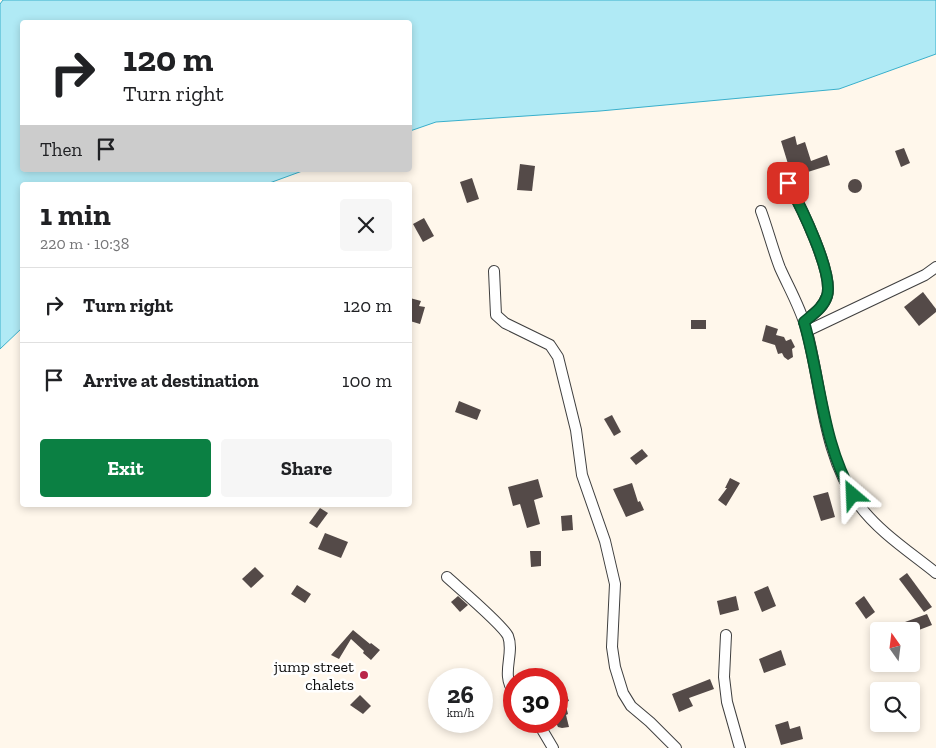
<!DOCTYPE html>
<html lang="en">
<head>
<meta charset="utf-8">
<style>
  body { margin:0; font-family:"Zilla Slab",serif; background:#f6f6f6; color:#202124; height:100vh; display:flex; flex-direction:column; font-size:19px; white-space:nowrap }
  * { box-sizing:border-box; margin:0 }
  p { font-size:16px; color:#757577 }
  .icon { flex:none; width:28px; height:28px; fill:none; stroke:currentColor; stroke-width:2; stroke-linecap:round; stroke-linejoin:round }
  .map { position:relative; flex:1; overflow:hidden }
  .panel { position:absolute; left:20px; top:182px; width:392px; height:325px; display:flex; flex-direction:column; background:#fff; border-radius:5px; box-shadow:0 2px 8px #0003 }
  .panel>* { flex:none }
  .banner { position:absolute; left:20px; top:20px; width:392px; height:152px; border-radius:5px; box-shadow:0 2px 8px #0003; background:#fff; color:#202124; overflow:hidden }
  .needle { width:32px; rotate:346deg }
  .controls { position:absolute; left:870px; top:622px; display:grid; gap:10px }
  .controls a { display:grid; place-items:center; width:50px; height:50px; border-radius:5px; background:#fff; box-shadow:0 2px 8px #0003; font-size:25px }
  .speed { position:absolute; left:428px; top:668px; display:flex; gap:10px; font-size:25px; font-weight:700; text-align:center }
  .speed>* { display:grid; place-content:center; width:65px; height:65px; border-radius:50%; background:#fff; box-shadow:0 2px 8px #0003; line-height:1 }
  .speed small { font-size:12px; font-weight:400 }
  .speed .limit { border:8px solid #d22; background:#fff; color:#111 }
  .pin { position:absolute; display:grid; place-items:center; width:42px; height:42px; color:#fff; margin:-21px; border-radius:10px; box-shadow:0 2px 8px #0006 }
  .me { position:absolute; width:55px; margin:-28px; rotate:334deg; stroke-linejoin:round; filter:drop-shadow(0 0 4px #0008) }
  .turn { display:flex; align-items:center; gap:18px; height:105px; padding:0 20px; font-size:22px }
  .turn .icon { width:65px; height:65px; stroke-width:2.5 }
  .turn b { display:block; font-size:35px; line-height:42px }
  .then { display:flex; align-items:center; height:48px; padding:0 20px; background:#0003; gap:10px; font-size:19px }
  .round { display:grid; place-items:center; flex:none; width:52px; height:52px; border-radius:5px; background:#f6f6f6 }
  .overview { display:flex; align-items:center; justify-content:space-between; height:85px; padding:0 20px }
  h1 { font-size:30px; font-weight:700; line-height:38px }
  .cta { display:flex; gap:10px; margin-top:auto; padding:10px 20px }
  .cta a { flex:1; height:58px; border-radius:5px; background:#0b8043; color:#fff; font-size:20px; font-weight:700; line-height:58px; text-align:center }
  .cta a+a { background:#f6f6f6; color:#202124 }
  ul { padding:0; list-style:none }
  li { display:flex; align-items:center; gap:15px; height:75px; padding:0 20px; border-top:1px solid #e0e0e0 }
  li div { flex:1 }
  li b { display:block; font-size:19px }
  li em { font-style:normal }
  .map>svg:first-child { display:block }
  .water { fill:#b0eaf5; stroke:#38afcb }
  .building { fill:#544a48 }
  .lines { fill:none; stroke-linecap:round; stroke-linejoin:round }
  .street-casing { stroke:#3f3f3f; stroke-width:12 }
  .street { stroke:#fff; stroke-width:10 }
  .route-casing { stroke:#07532c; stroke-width:12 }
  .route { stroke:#0b8043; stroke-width:9 }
  .poi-dot { fill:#b9264c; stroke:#fff; stroke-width:2 }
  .labels { text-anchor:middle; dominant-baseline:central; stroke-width:5; stroke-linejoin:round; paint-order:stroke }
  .poi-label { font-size:16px; fill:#0c0c0c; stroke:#fff; text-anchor:end }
</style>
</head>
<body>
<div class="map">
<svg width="936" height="748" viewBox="0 0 936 748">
  <rect width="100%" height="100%" fill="#fff7eb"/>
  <polygon class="water" points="3,0 936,0 936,54 839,89 600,111 436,122 410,131 410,22 22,22 22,170 305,170 264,185 22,185 22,328 0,349 0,4"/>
  <g class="building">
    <polygon points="795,136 797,145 805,142 811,161 827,155 830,165 792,177 781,141"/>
    <polygon points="904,148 910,163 901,167 895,151"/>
    <polygon points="520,164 535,166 532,191 517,190"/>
    <polygon points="472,178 479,199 467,203 460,182"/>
    <circle cx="855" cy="186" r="7"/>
    <polygon points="424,218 434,236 423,242 413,224"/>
    <polygon points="923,292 936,309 936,312 919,326 904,307"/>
    <polygon points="410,298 421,301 419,306 425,307 420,324 410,321"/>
    <rect x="691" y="320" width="15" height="9"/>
    <polygon points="766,325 778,329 776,335 784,337 786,341 791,339 795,347 792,349 793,357 788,360 784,357 782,353 778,354 775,345 762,341"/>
    <polygon points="459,401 481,410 477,420 455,412"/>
    <polygon points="612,415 621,432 614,436 604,419"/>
    <polygon points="642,449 648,456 636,465 630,458"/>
    <polygon points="730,478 740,483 726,506 718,500 727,488 725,488"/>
    <polygon points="538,479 543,497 534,500 540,524 527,528 520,504 513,506 508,487"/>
    <polygon points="632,483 638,502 640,501 644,510 626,517 613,489"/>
    <polygon points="828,492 835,517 821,521 813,496"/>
    <polygon points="320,508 328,513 317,528 309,523"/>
    <polygon points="572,515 573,530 562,531 561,516"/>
    <polygon points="325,533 348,542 341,558 318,549"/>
    <polygon points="530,551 541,551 541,566 531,567"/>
    <polygon points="255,567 264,576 251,588 242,579"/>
    <polygon points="907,573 932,607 924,612 899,579"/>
    <polygon points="297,585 311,594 305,603 291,594"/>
    <polygon points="768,586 776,606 762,612 754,592"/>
    <polygon points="458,596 468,605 460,612 451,602"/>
    <polygon points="736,596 739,610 720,615 717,601"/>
    <polygon points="864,596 875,612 866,619 855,603"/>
    <polygon points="927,614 932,625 911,633 911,631 909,631 905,622"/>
    <polygon points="353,630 370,644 371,643 380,650 371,660 363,653 364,651 351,639 339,659 331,655"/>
    <polygon points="781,650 786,665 764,673 759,659"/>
    <polygon points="710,679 714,689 689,698 693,706 679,712 672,694"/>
    <polygon points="565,690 569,701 565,702 568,714 566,715 569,727 562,728 558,727 556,723 559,710 556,711 556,692"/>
    <polygon points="360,695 371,706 363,714 350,705"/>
    <polygon points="788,721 790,729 800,726 803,739 781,745 775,725"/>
  </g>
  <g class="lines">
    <defs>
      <g id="street">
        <path d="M788 183C800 205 834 273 827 296 823 308 813 314 804 322"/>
        <path d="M761 211C768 230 773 250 780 268 789 288 800 307 806 328 822 387 822 454 859 505 879 532 910 552 936 573"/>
        <polyline points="494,271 496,315 505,323 550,345 558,357 576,430 582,475 605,541 615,584 612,647 615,667 623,693 631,706 650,722 676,748"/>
        <polyline points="807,331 925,275 936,267"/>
        <path d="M447 577C459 588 503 625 508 636 515 654 500 674 514 692"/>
        <polyline points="726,635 724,677 727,702 740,748"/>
        <polyline points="537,721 553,748"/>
      </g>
    </defs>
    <use href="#street" class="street-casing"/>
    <use href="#street" class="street"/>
  </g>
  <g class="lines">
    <defs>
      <path id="route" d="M788 183C800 205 834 273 827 296 823 308 813 314 804 322 821 380 822 442 853 495"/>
    </defs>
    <use href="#route" class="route-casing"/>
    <use href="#route" class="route"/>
  </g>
  <circle class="poi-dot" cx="364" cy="675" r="5"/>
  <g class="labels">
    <g class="poi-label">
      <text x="354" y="666">jump street<tspan x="354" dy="18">chalets</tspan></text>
    </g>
  </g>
</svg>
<div class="controls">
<a><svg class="needle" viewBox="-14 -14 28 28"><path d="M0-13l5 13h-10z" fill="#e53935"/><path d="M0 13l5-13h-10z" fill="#757577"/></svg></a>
<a><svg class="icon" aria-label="search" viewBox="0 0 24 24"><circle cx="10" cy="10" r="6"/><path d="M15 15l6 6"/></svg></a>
</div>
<div class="speed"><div>26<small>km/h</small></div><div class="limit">30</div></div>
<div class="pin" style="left:788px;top:183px;background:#d93025"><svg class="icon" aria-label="arrive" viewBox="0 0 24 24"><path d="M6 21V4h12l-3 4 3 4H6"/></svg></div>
<svg class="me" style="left:853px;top:495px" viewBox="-20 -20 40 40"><path d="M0-17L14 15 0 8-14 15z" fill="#0b8043" stroke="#fff" stroke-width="4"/></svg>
<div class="banner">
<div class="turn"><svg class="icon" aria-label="right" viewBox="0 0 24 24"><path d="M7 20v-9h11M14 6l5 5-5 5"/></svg><div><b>120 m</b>Turn right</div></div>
<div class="then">Then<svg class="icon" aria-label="arrive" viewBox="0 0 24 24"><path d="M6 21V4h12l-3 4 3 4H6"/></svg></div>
</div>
<section class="panel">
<div class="overview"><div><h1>1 min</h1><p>220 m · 10:38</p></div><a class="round"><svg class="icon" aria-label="close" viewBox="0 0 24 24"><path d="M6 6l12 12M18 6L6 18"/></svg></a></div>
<ul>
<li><svg class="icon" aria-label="right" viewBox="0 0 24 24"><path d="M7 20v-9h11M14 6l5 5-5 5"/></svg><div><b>Turn right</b></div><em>120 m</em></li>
<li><svg class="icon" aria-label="arrive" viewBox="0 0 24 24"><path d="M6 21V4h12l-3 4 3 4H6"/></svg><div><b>Arrive at destination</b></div><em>100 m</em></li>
</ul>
<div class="cta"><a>Exit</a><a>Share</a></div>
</section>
</div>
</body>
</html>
